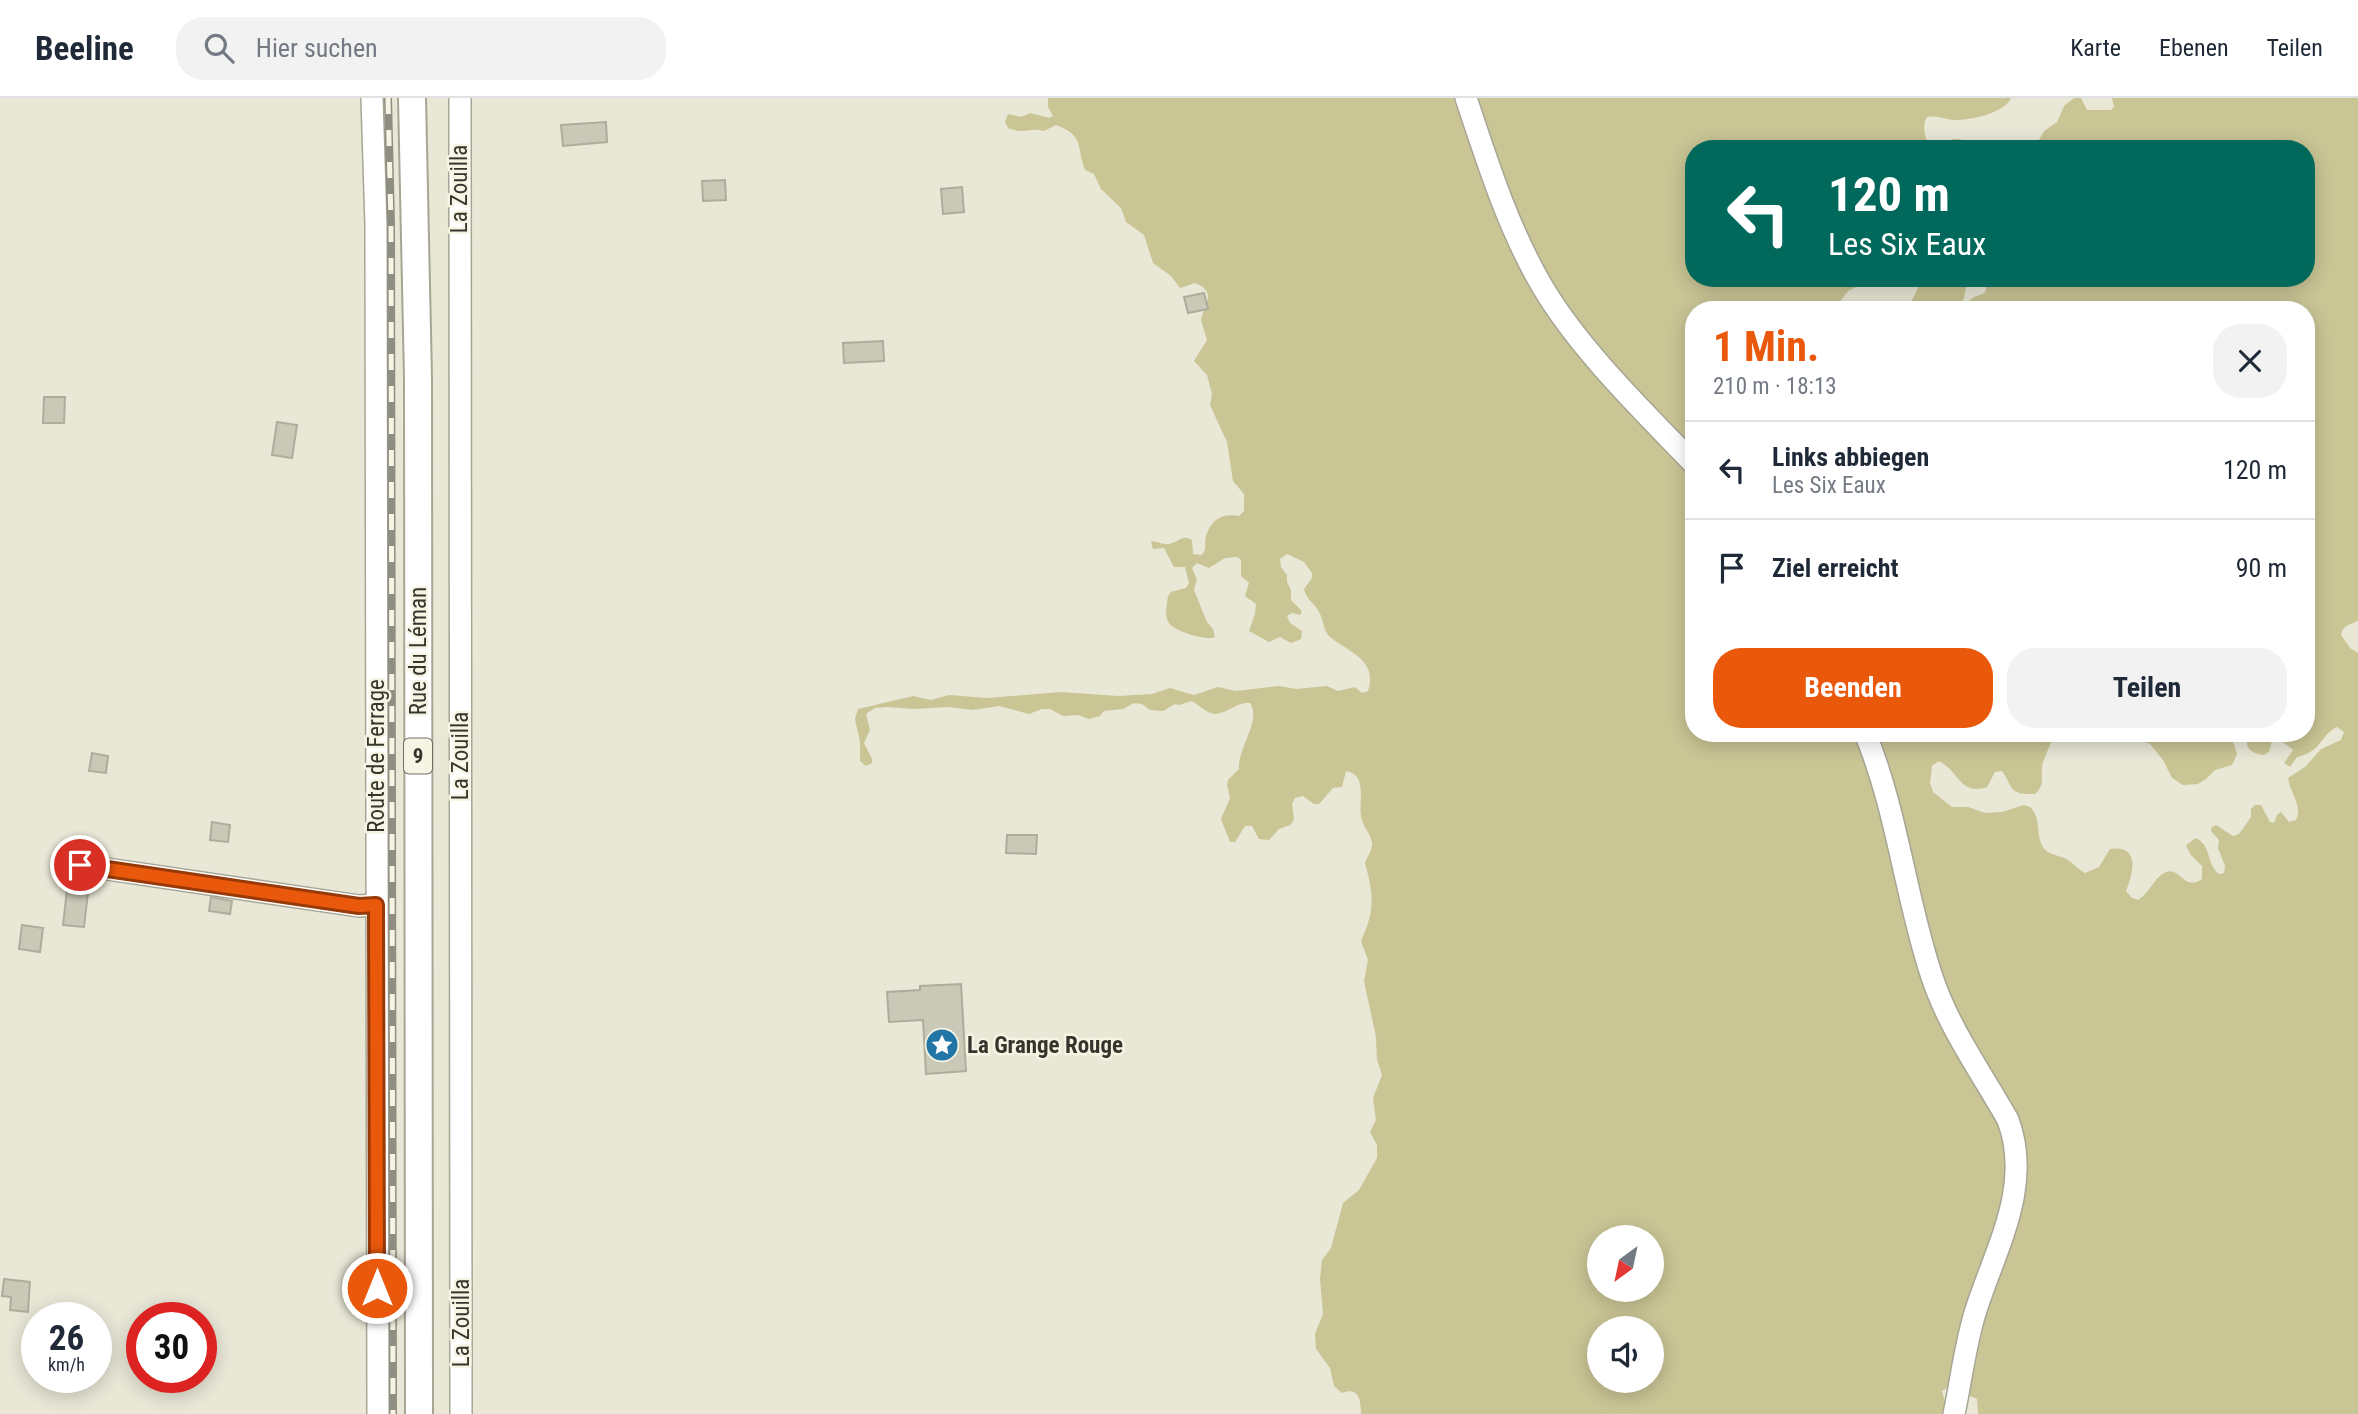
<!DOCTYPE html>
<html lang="de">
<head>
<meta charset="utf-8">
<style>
  body { margin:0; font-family:"Roboto Condensed",sans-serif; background:#f2f2f3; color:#1f2937; height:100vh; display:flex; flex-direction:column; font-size:26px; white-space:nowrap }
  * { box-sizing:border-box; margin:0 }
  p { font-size:23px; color:#747a83 }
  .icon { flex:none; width:38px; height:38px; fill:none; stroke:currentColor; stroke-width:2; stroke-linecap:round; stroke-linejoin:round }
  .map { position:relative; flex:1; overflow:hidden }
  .drawer { position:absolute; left:1685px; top:203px; width:630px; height:441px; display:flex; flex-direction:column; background:#fff; border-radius:28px; box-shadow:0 4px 18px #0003 }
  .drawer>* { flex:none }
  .hud { position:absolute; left:1685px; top:42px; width:630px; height:147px; border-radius:28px; box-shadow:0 4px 18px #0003; background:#00695c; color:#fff; overflow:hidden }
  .needle { width:46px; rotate:213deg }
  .tools { position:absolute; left:1587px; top:1127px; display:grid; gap:14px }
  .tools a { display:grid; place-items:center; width:77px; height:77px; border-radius:50%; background:#fff; box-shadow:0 4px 18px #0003; font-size:35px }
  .speed { position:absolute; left:21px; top:1204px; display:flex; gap:14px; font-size:35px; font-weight:700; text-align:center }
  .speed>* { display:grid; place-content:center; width:91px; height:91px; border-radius:50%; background:#fff; box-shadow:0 4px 18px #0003; line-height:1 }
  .speed small { font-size:18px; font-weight:400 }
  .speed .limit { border:10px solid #d22; background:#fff; color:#111 }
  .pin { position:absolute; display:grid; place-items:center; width:60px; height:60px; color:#fff; margin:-30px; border:4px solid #fff; border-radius:50%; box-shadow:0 2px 7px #0007 }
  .me { position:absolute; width:77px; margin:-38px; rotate:0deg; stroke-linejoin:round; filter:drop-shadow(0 0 5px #0008) }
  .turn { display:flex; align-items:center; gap:24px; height:147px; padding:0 28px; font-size:32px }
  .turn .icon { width:91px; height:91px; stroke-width:2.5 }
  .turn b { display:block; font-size:49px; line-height:60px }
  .round { display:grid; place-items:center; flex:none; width:74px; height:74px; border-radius:28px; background:#f2f2f3 }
  .headline { display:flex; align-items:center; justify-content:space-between; height:119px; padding:0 28px }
  h1 { font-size:42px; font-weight:700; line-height:52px; color:#ea580c }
  .action { display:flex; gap:14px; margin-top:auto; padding:14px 28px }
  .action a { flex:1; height:80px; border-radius:28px; background:#ea580c; color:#fff; font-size:28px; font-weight:700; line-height:80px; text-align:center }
  .action a+a { background:#f2f2f3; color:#1f2937 }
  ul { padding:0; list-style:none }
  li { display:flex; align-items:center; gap:21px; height:98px; padding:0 28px; border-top:2px solid #e0e1e3 }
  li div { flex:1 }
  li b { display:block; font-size:26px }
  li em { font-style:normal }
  header { display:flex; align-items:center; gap:42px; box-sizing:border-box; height:98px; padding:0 35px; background:#fff; border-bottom:2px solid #e0e1e3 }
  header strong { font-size:33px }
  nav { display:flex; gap:38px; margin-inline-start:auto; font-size:24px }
  .search { width:490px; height:63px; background:#f2f2f3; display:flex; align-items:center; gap:18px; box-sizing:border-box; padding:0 24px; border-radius:28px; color:#747a83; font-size:26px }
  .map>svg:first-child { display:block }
  .green { fill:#cac595; fill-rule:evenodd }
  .building { fill:#cac9b7; stroke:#aead9c; stroke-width:2 }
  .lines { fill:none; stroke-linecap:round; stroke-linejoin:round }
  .minor-casing { stroke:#a7a594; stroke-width:24 }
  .major-casing { stroke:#a7a594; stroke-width:30 }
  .minor { stroke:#fff; stroke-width:21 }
  .major { stroke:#fff; stroke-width:26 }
  .rail-casing { stroke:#8f8e82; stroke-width:8 }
  .rail { stroke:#f6f4e3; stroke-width:5; stroke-dasharray:16; stroke-linecap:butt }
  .route-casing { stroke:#983908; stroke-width:18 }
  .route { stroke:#ea580c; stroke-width:12 }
  .labels { text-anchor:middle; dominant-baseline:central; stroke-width:5; stroke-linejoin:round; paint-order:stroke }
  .shield { fill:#f6f4e3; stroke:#6f6e64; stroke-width:2 }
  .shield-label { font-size:21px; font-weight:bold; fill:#35352e }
  .street-label { font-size:23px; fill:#35352e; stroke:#f6f4e3 }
  .poi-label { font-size:23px; font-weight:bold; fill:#35352e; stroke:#f6f4e3; text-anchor:start }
</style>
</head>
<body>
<header>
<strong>Beeline</strong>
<div class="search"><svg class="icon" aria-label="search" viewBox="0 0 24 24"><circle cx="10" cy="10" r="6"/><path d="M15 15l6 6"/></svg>Hier suchen</div>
<nav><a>Karte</a><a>Ebenen</a><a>Teilen</a></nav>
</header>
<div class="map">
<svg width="2358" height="1316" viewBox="0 0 2358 1316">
  <rect width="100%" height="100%" fill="#e9e7d6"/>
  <g class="green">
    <path d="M1048 0H2011C2005 15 1971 22 1955 22 1945 22 1938 17 1927 19 1921 28 1925 45 1934 51H1694V180H1863L1860 187 1848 193 1839 205 1824 212H1694V635H2056C2053 639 2043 663 2042 668 2041 680 2045 687 2035 696 2009 697 2014 691 2002 673L1995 674 1987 689C1960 698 1960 674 1939 663L1932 668 1930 685 1933 694 1952 709H1968L1985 715 2002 714 2024 707 2030 709C2041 720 2036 731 2041 745 2045 758 2059 756 2068 762 2074 766 2078 771 2085 775L2099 769 2110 751C2141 746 2133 776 2126 793L2132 800 2138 802C2149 796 2154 779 2166 774 2181 769 2184 794 2202 781V768L2190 756 2186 747 2196 740C2212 748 2206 766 2219 776L2224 775 2225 768 2218 750 2219 742 2211 733 2212 729 2216 727 2233 738 2239 736 2251 719V711L2255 707H2261L2270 724 2274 725 2277 717 2281 714 2289 724 2296 722C2303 708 2290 695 2288 680L2305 669 2321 651 2341 642 2344 634 2337 629C2320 637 2322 654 2297 659L2290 669 2284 665 2293 652 2278 640 2273 639 2269 654 2264 657C2249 655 2242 648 2251 635H2306V212H1965C1967 201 1975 198 1985 195L1987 186 1981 180H2017L2028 186 2033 185 2036 180H2306V51H2034L2044 33 2057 24 2064 8 2074 0H2081L2087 12H2111L2114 9 2112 0H2358V523C2350 526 2342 528 2341 537L2350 550 2358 555V1316H1978L1977 1301 1948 1289 1942 1293 1948 1316H1361C1361 1302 1359 1288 1342 1295L1334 1288 1330 1270 1316 1251 1315 1236 1323 1216 1320 1181 1322 1162 1331 1150 1343 1105 1359 1092 1377 1060V1047L1370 1034 1376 1022 1373 1000 1382 977 1377 962 1376 939 1364 883 1368 862 1361 843C1375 812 1374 798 1365 765 1367 758 1373 752 1372 745 1371 737 1366 732 1363 725 1355 708 1371 678 1346 673L1342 689 1333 690 1319 706H1314L1303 698 1295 700 1292 706 1294 722 1290 727 1279 731 1269 742 1259 741 1252 728H1245L1235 744H1230L1221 721 1230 700 1227 687 1228 682 1239 671C1237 651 1262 622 1250 605 1236 603 1224 620 1211 615 1203 613 1198 605 1191 603L1179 607 1175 606 1163 613 1150 612 1142 606 1134 605 1123 611 1104 613 1100 618 1089 621 1078 617 1063 618 1050 611H1042L1029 616 999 608 973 612 948 609 915 611 887 609 875 610 866 616 870 632 864 645 872 661V665L866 668 860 663V644L855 621 858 611 913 598 931 602 949 597 988 600 1061 594 1118 598 1152 596 1170 590 1194 597 1218 589 1236 593 1279 588 1296 591 1327 588 1338 593 1355 589 1362 595 1368 593C1378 562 1350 555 1330 539 1323 533 1324 522 1319 514 1315 505 1306 502 1304 491L1312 480V475L1304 464 1287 456 1280 461 1281 469 1287 477V484L1291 492V502L1302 513 1300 517 1292 515 1287 518 1290 525 1302 533 1301 541 1291 545 1280 539 1269 544 1249 533 1255 516 1256 506 1245 498 1249 485 1241 478V462L1237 459 1225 460 1209 470 1197 465 1192 470 1197 482 1194 492 1207 524 1213 531 1215 539C1208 543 1175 534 1169 525 1164 518 1167 506 1168 498L1171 494 1186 490 1189 485 1185 469H1174L1164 450 1153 451 1151 443C1156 443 1164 447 1169 446 1180 444 1181 436 1192 442L1193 456 1202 457C1208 449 1203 444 1207 435 1213 420 1224 415 1239 418L1244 413V396L1233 383 1227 344 1210 307 1212 296 1207 277 1194 263 1207 242 1201 222C1204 206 1218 194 1195 185L1180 190 1171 178 1153 165 1144 137 1126 124 1121 110 1101 91 1094 76 1085 72C1076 48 1085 38 1056 27L1044 33C1029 29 1026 37 1008 30L1005 24 1008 16 1021 19 1030 15 1050 20 1053 18 1048 9ZM1600 1139H1652V1192H1600ZM1600 1230H1652V1283H1600Z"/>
    <polygon points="1953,41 1960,41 1975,51 1938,51"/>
    <polygon points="1923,180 1979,180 1971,181 1966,189 1964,201 1953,212 1907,212"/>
    <polygon points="2128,635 2230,635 2237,656 2232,667 2215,672 2206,681 2198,686 2183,687 2172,680 2163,662 2150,646 2136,641"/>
  </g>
  <g class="building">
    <polygon points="606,24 607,44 563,48 561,27"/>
    <polygon points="725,82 726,102 703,103 702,83"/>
    <polygon points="962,89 964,114 943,116 941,91"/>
    <polygon points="1204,195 1208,211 1188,215 1184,199"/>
    <polygon points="883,243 884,263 844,265 843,245"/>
    <polygon points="44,299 65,299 64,325 43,325"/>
    <polygon points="277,324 297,327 292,360 272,357"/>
    <polygon points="92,655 108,658 106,675 89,673"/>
    <polygon points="212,724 230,727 228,744 210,742"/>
    <polygon points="1007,737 1037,737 1036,756 1006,755"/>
    <polygon points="68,783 89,786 84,829 63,827"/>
    <polygon points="211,799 232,803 230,816 209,813"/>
    <polygon points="22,827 43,830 40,854 19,851"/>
    <polygon points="961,886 966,973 926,976 923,922 889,924 887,894 920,892 920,888"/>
    <polygon points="4,1181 30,1184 28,1214 10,1212 11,1199 2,1198"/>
  </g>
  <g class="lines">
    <defs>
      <g id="minor">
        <polyline points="372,0 376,127 378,1316"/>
        <polyline points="460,0 461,1316"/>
        <path d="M1466 0C1487 63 1508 130 1542 188 1579 251 1643 313 1694 366"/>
        <path d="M1865 635C1897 712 1905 797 1931 876 1948 929 1981 974 2008 1022 2033 1089 1995 1151 1975 1215 1965 1248 1961 1283 1954 1316"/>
        <polyline points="80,767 359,808 376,807"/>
      </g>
      <polyline id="major" points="412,0 418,280 419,1316"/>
    </defs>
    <use href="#minor" class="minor-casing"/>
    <use href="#major" class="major-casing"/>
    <use href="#minor" class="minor"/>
    <use href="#major" class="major"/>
    <defs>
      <polyline id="rail" points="388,0 391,126 393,1316"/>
    </defs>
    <use href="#rail" class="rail-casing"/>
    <use href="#rail" class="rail"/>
  </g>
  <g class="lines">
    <defs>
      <polyline id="route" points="80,767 359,808 376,807 377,1190"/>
    </defs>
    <use href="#route" class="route-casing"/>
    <use href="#route" class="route"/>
  </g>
  <defs>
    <symbol id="sight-disc" viewBox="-11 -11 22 22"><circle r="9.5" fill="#2176a6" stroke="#f6f4e3"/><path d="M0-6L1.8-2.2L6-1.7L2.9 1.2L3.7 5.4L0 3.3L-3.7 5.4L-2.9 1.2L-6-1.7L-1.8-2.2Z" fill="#fff"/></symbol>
  </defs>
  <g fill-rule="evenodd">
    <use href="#sight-disc" x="923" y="928" width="38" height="38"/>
  </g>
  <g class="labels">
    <rect class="shield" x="404" y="640.5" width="28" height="35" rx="5"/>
    <g class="shield-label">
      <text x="418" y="658">9</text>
    </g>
    <g class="street-label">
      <text transform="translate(459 91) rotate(-90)">La Zouilla</text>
      <text transform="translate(418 553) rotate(-90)">Rue du Léman</text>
      <text transform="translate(376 658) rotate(-90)">Route de Ferrage</text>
      <text transform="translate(460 658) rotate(-90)">La Zouilla</text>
      <text transform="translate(461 1225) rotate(-90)">La Zouilla</text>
    </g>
    <g class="poi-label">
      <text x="967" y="947">La Grange Rouge</text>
    </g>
  </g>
</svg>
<div class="tools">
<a><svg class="needle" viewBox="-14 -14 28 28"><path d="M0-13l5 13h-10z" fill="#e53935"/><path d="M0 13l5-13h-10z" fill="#747a83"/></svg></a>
<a><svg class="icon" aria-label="sound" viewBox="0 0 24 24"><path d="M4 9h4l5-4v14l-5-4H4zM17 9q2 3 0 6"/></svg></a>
</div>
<div class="speed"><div>26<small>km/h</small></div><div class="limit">30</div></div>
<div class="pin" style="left:80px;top:767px;background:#d93025"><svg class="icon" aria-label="arrive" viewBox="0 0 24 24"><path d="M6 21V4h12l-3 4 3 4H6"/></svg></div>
<svg class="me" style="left:377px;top:1190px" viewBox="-20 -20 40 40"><circle r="17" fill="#ea580c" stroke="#fff" stroke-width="3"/><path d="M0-11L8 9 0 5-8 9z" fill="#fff"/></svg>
<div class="hud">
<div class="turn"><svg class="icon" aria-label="left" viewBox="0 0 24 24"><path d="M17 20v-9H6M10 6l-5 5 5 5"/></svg><div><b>120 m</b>Les Six Eaux</div></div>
</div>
<section class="drawer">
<div class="headline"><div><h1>1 Min.</h1><p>210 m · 18:13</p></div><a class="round"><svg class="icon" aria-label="close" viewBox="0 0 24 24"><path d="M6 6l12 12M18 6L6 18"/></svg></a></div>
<ul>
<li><svg class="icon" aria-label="left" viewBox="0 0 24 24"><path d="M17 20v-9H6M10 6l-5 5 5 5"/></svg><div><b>Links abbiegen</b><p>Les Six Eaux</p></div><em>120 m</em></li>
<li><svg class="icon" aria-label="arrive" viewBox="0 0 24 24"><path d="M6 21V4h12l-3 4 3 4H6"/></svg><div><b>Ziel erreicht</b></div><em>90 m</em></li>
</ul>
<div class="action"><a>Beenden</a><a>Teilen</a></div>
</section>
</div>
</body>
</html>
